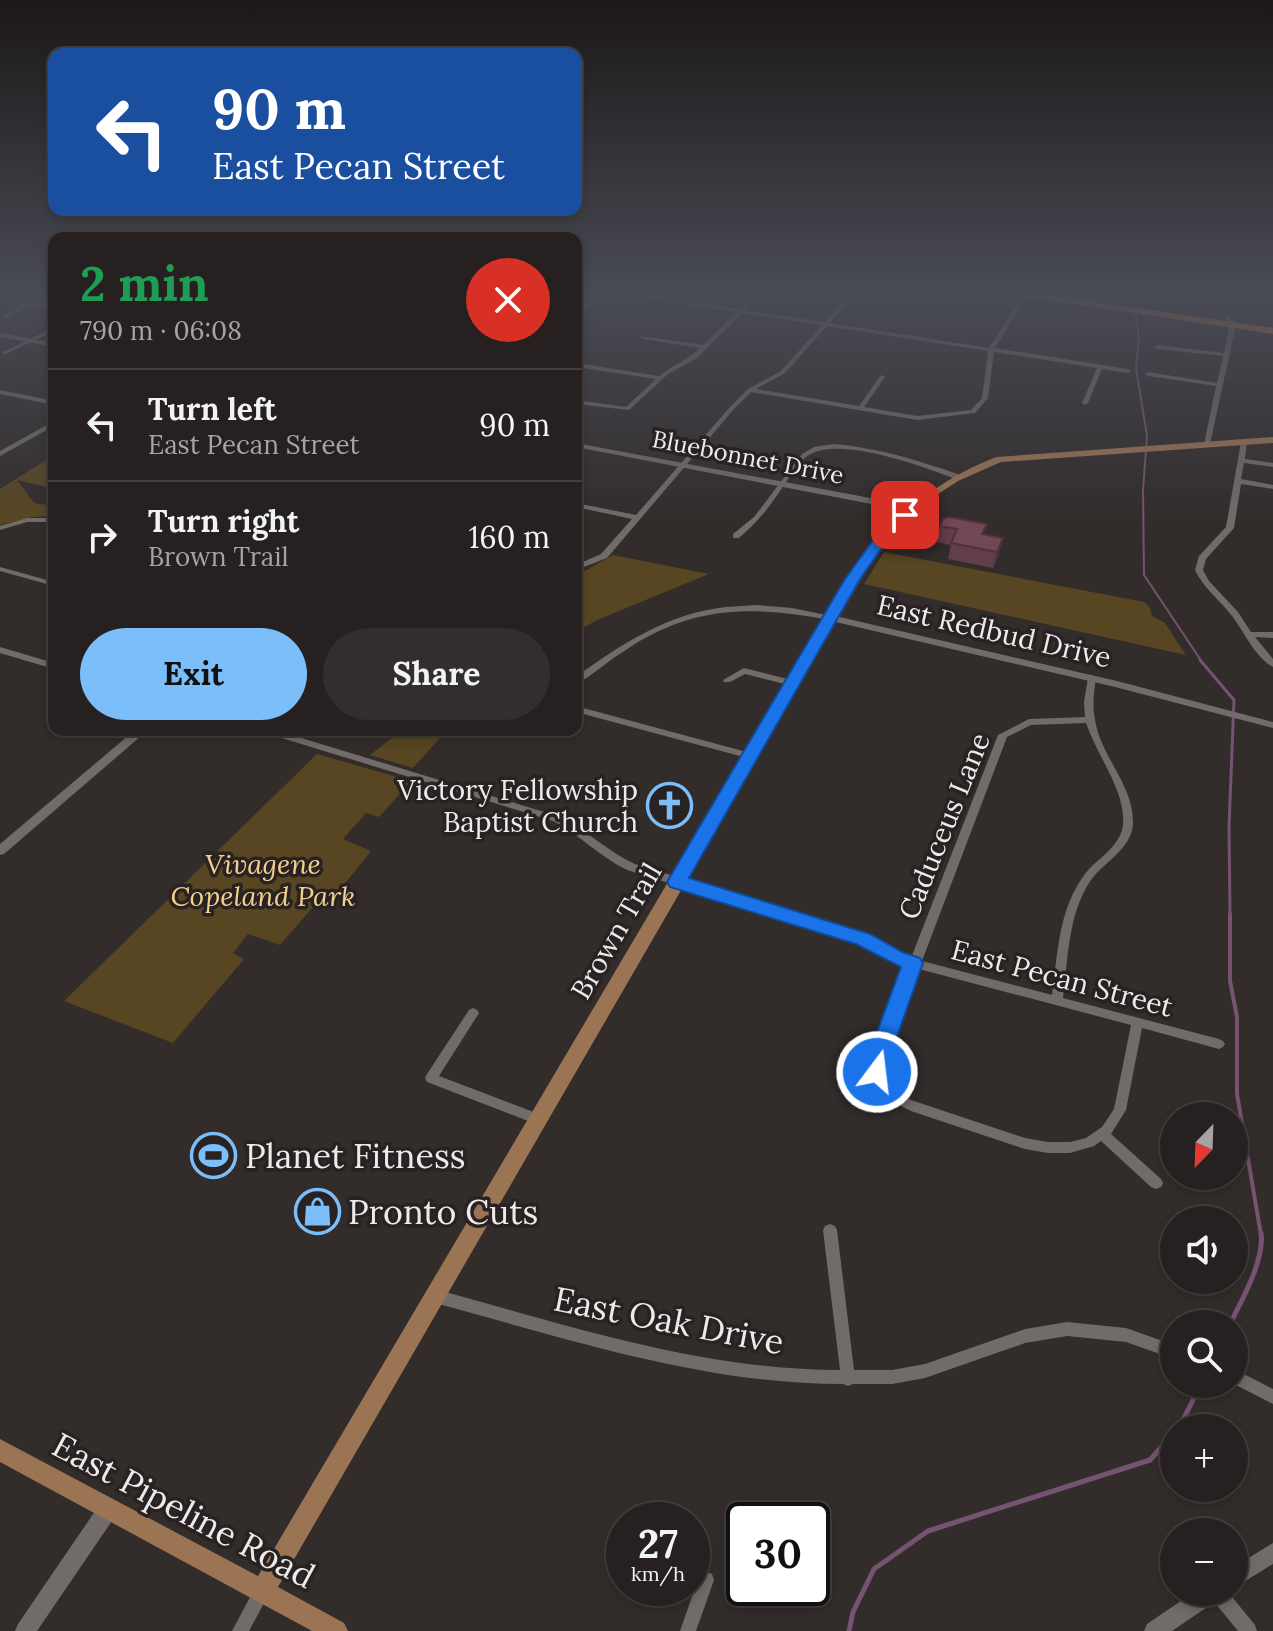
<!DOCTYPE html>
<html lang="en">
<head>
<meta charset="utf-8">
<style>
  body { margin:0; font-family:Lora,serif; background:#322e2d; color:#f1f3f6; height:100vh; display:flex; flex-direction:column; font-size:30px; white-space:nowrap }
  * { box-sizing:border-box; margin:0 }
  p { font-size:26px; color:#a4a3a5 }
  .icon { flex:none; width:44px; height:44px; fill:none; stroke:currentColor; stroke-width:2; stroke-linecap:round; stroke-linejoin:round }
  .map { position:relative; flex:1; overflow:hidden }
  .panel { position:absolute; left:48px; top:232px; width:534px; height:504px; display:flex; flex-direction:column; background:#262120; border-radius:16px; box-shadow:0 4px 12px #0003,0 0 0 2px #423e3e }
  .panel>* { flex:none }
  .top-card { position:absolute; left:48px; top:48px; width:534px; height:168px; border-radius:16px; box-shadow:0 4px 12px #0003,0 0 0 2px #423e3e; background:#1a4fa0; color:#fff; overflow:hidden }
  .needle { width:52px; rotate:203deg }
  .fabs { position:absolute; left:1160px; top:1102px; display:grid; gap:16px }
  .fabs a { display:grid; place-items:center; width:88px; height:88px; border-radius:50%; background:#262120; box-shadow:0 4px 12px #0003,0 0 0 2px #423e3e; font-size:40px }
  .speed { position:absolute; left:606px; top:1502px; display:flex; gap:16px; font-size:40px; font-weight:700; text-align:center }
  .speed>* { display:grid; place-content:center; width:104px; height:104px; border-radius:50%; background:#262120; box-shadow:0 4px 12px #0003,0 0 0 2px #423e3e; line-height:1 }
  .speed small { font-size:20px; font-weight:400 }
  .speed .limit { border:4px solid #111; border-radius:12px; background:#fff; color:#111 }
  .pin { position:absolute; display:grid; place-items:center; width:68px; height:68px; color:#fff; margin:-34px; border-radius:16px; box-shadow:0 4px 12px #0006 }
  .me { position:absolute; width:88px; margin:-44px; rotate:15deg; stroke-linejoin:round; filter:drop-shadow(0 0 6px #0008) }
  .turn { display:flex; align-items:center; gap:28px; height:168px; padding:0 32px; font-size:36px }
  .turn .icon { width:104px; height:104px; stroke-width:2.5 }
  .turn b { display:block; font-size:56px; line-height:68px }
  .round { display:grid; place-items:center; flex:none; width:84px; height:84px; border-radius:42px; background:#322e2d }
  .summary { display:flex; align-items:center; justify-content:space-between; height:136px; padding:0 32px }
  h1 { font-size:48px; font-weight:800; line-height:60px; color:#1e9e55 }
  .action { display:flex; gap:16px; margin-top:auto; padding:16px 32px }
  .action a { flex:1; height:92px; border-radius:48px; background:#7cbef9; color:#111; font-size:32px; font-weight:800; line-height:92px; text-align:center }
  .action a+a { background:#322e2d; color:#f1f3f6 }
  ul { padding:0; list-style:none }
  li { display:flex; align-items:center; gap:24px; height:112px; padding:0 32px; border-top:2px solid #423e3e }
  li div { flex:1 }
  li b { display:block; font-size:30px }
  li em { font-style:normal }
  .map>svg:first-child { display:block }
  .green { fill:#584622 }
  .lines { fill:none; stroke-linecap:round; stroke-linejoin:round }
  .stream-far3 { stroke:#755371; stroke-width:2 }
  .stream-far2 { stroke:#755371; stroke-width:3 }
  .stream-far1 { stroke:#755371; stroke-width:4 }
  .stream { stroke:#755371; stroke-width:5 }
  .minor { fill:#716b6a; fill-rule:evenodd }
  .tertiary { fill:#716b6a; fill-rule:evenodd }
  .secondary { fill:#9b7454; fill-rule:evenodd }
  .primary { fill:#c67c3e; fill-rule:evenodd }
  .wall { fill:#623d4a }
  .shaded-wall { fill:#50323c }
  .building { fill:#724756; stroke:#50323c; stroke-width:2 }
  .route { fill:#1a73e8; stroke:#114b97; stroke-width:2 }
  .labels { text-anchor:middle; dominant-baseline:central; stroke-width:7; stroke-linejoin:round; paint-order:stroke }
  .far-street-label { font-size:24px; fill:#eeeaea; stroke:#282222 }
  .street-label { font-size:28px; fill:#eeeaea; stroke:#282222 }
  .poi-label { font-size:28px; fill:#eeeaea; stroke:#282222; text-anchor:end }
  .park-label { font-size:28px; font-style:italic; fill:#f2cf8e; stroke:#282222 }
  .near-poi-label { font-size:34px; fill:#eeeaea; stroke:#282222; text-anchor:start }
  .near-street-label { font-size:34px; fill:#eeeaea; stroke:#282222 }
</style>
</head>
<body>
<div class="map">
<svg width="1273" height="1631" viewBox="0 0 1273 1631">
  <rect width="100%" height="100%" fill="#322c2b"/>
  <g class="green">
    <polygon points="54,455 54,489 17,480 34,503 54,506 54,516 33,517 0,525 0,489"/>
    <polygon points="884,552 1144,602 1150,608 1152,616 1165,623 1186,655 864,584"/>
    <polygon points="613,555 709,574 597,620 576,632 576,576"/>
    <polygon points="402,730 447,730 413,768 370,755"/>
    <polygon points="317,754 411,781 379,817 366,813 343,839 371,851 330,902 319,900 280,945 248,934 233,953 244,959 173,1043 64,1001"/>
  </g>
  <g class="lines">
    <g class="stream-far3">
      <polyline points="1141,301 1144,294"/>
      <polyline points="1136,315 1139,341 1136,368 1147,436 1143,490 1144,575 1202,662"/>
    </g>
    <polyline class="stream-far2" points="1200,660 1234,700 1229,826 1230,916"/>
    <polyline class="stream-far1" points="1230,914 1230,981 1237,1017 1237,1094 1261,1235"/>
    <g class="stream">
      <path d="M1230 1324C1242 1300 1265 1259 1261 1233"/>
      <polyline points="1179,1428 1201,1384"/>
      <polyline points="849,1631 853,1612 874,1569 928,1531 1150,1460 1174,1433"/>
    </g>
    <g class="minor">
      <path d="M631 294H641L740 309 755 294H760L745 310 825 322 850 294H855L830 323 989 348 1024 294H1028L995 348 1128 369 1131 371 1128 373 1102 369 1088 403 1085 405 1082 403 1097 368 994 352 988 398 975 413 917 420 751 392 734 409 607 558 576 570V565L601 554 632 519 576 507V503L636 515 730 407 748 389 781 371 822 325 742 313 696 359 668 374 629 410 576 404V400L626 407 656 379 576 367V363L659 376C672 365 688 360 700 348L643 339 641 338V336L703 345 737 312 633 296ZM827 326 988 351 982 398 971 410 917 416 864 407 885 377 882 375 880 376 859 406 756 389 785 373Z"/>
      <polygon points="1122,294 1128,294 1126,302 1123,304 1120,302"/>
      <polygon points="0,298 54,306 54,310 30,306 6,318 4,317 4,315 23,305 0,302"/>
      <polygon points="1228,316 1236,324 1210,444 1207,446 1204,444 1216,386 1148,376 1145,374 1148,372 1217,383 1223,356 1157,349 1154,347 1157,345 1224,353 1230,324 1225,318"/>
      <polygon points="54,327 54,331 6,354 1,353"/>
      <polygon points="0,390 54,401 54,405 0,394"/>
      <polygon points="54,421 54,426 0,456 0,451"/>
      <path d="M1244 440 1247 442 1245 459 1273 463V467L1244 463 1241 479 1273 485V489L1241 484 1234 528 1206 559 1203 570 1209 581 1238 612 1251 632H1273V638L1255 637 1273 659V667C1254 656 1245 633 1232 616 1220 600 1204 589 1195 570L1199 556 1226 527 1241 442Z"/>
      <path d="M834 444C868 447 901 455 933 466 943 469 954 472 963 477L956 479C924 467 835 433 806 457 796 465 788 480 780 491 768 509 756 524 739 538H733V534L754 517 802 454 814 447Z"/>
      <polygon points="27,518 54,518 54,522 27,522 0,530 0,526"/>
      <polygon points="0,567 54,582 54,586 0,571"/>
      <path d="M757 605 792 608 831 616 835 618 831 620C759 607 703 604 638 642 628 649 617 655 607 663 597 670 587 679 576 684V677C621 644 669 613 726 607 737 606 747 606 757 605Z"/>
      <polygon points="0,647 54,663 54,669 0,653"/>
      <polygon points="744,668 795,681 796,683 792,686 745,674 730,682 724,682 723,680"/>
      <path d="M1092 675 1096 678C1094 692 1092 706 1095 720 1101 757 1133 784 1133 822 1133 848 1105 861 1091 880 1068 913 1068 960 1063 998L1219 1039 1223 1041 1225 1044 1223 1047 1219 1049 1142 1028 1126 1110 1111 1134 1161 1179 1163 1183 1161 1187 1156 1189 1151 1187 1101 1141 1094 1146 1070 1153H1048L1025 1149 911 1111 887 1099 880 1091 874 1080 871 1062 908 966 891 961 859 942 627 870C600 857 580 835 553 821L262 732 260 730H275L561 817C587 830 608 852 635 864L867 936 898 955 911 958 998 735 1029 719 1085 717 1084 702 1088 678ZM1086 723C1097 756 1126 791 1123 825 1121 844 1102 856 1090 868 1084 874 1080 881 1076 888 1058 920 1057 960 1052 995L922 961 1007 737 1031 725ZM919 969 1131 1025 1114 1109 1102 1127 1086 1138 1070 1142H1048L1025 1138 911 1100 895 1091 886 1080 883 1062Z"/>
      <polygon points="576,706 754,754 756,756 751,759 576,712"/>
      <polygon points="473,1008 477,1010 479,1013 439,1076 544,1116 546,1120 544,1124 540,1125 536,1124 427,1082 425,1078 427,1074 469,1010"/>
      <path d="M830 1224 835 1226 837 1230 854 1370H892L925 1364 1025 1329 1067 1322 1126 1328 1174 1345V1359L1126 1342 1067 1336 1025 1343 925 1378 892 1384H853L848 1386 843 1384C703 1384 569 1339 435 1303L430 1301 428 1296 430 1291 435 1289C567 1325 701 1370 840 1370L823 1230 825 1226Z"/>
      <polygon points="1234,1369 1273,1389 1273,1404 1234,1384"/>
      <polygon points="706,1572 712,1574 714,1580 696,1631 680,1631 700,1574"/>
      <polygon points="262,1584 268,1586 270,1592 249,1631 232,1631 256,1586"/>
      <polygon points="1209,1592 1228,1592 1255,1625 1257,1631 1238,1631 1211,1598"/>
    </g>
    <g class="tertiary">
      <polygon points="598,294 605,294 576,316 576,311"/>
      <polygon points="0,333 54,343 54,347 0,337"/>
      <polygon points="576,443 913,506 917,509 913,512 576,447"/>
      <polygon points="831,615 1117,681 1273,722 1273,728 1115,687 827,620 827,616"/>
      <polygon points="135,730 148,730 4,854 0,855 0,844"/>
      <polygon points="109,1498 116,1501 119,1508 116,1515 37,1631 15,1631 18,1624 102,1501"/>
      <polygon points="1273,1543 1273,1564 1234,1588 1234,1567"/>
      <polygon points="1194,1592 1222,1592 1219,1599 1172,1631 1144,1631 1147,1624"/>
    </g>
    <path class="secondary" d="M1273 437V443L1001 462 958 481 938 494 902 525 871 562 278 1587 344 1623 348 1631H312L0 1462V1439L258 1576 847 579C886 523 932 482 996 457Z"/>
    <polygon class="primary" points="1023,294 1042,294 1273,328 1273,334 1027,297"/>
  </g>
  <polygon class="wall" points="940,526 985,534 999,554 993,568 948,559 951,545 937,542"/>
  <polygon class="shaded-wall" points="1003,538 999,554 993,568 997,552"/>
  <polygon class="building" points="949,517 987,524 982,534 1003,538 997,552 951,543 957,529 940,526 943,519"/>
  <linearGradient id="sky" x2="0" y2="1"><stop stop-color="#1c1818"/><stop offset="0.56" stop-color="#494b55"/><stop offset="1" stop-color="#494b55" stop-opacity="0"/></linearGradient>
  <rect width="1273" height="522" fill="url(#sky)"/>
  <polygon class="route" points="900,513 911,515 887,541 860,579 689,878 870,934 902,952 920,958 923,963 888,1062 884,1078 877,1081 869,1078 866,1062 901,967 856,944 670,887 667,882 845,579 877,535"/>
  <defs>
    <symbol id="church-ring" viewBox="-11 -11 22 22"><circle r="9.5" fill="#282222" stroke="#7cbef9" stroke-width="1.5"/><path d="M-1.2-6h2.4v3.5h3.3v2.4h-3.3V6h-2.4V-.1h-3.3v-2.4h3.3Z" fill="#7cbef9"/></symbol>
    <symbol id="stadium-ring" viewBox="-11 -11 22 22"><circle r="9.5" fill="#282222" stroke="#7cbef9" stroke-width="1.5"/><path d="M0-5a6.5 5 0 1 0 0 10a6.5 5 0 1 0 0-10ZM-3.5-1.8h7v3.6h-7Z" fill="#7cbef9"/></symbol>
    <symbol id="shop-ring" viewBox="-11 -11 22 22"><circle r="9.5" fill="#282222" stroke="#7cbef9" stroke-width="1.5"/><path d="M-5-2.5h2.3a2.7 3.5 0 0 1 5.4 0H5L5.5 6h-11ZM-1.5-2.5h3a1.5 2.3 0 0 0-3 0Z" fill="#7cbef9"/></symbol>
  </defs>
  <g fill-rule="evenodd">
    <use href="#church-ring" x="644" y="780" width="51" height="51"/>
    <use href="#stadium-ring" x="188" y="1130" width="51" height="51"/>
    <use href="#shop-ring" x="292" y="1186" width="51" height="51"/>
  </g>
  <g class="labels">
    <g class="far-street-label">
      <text transform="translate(748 457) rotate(11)">Bluebonnet Drive</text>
    </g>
    <g class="street-label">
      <text transform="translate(994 631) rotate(13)">East Redbud Drive</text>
      <text transform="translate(944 826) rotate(-68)">Caduceus Lane</text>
      <text transform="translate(616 931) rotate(-60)">Brown Trail</text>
      <text transform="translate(1062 978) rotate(15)">East Pecan Street</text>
    </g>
    <g class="poi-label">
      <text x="638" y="790">Victory Fellowship<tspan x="638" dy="32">Baptist Church</tspan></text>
    </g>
    <g class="park-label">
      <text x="263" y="864">Vivagene<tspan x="263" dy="32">Copeland Park</tspan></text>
    </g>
    <g class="near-poi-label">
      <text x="245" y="1155">Planet Fitness</text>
      <text x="348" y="1211">Pronto Cuts</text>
    </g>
    <g class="near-street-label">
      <text transform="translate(669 1320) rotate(11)">East Oak Drive</text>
      <text transform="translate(184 1510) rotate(28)">East Pipeline Road</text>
    </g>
  </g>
</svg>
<div class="fabs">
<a><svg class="needle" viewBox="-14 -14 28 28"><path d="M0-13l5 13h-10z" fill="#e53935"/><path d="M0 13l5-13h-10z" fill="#a4a3a5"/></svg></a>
<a><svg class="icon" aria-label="sound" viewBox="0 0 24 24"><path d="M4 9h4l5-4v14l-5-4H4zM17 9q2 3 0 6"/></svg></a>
<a><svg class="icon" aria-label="search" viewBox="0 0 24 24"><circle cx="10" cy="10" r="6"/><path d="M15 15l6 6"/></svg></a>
<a>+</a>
<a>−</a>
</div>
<div class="speed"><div>27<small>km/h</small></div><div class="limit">30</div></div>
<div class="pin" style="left:905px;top:515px;background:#d93025"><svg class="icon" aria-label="arrive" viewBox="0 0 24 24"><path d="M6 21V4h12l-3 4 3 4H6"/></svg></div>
<svg class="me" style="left:877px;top:1072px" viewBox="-20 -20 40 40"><circle r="17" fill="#1a73e8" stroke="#fff" stroke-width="3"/><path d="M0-11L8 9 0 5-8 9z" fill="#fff"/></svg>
<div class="top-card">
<div class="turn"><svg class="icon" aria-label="left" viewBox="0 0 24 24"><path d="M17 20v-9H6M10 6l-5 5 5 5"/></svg><div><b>90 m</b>East Pecan Street</div></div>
</div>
<section class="panel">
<div class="summary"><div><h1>2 min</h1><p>790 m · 06:08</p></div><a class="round" style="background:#d93025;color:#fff"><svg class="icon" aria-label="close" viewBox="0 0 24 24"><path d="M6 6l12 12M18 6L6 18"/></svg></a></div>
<ul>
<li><svg class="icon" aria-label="left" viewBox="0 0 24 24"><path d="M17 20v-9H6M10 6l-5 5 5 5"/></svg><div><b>Turn left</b><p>East Pecan Street</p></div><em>90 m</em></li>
<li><svg class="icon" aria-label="right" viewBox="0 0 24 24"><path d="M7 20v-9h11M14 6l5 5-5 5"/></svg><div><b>Turn right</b><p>Brown Trail</p></div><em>160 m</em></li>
</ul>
<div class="action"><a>Exit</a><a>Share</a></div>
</section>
</div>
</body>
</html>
